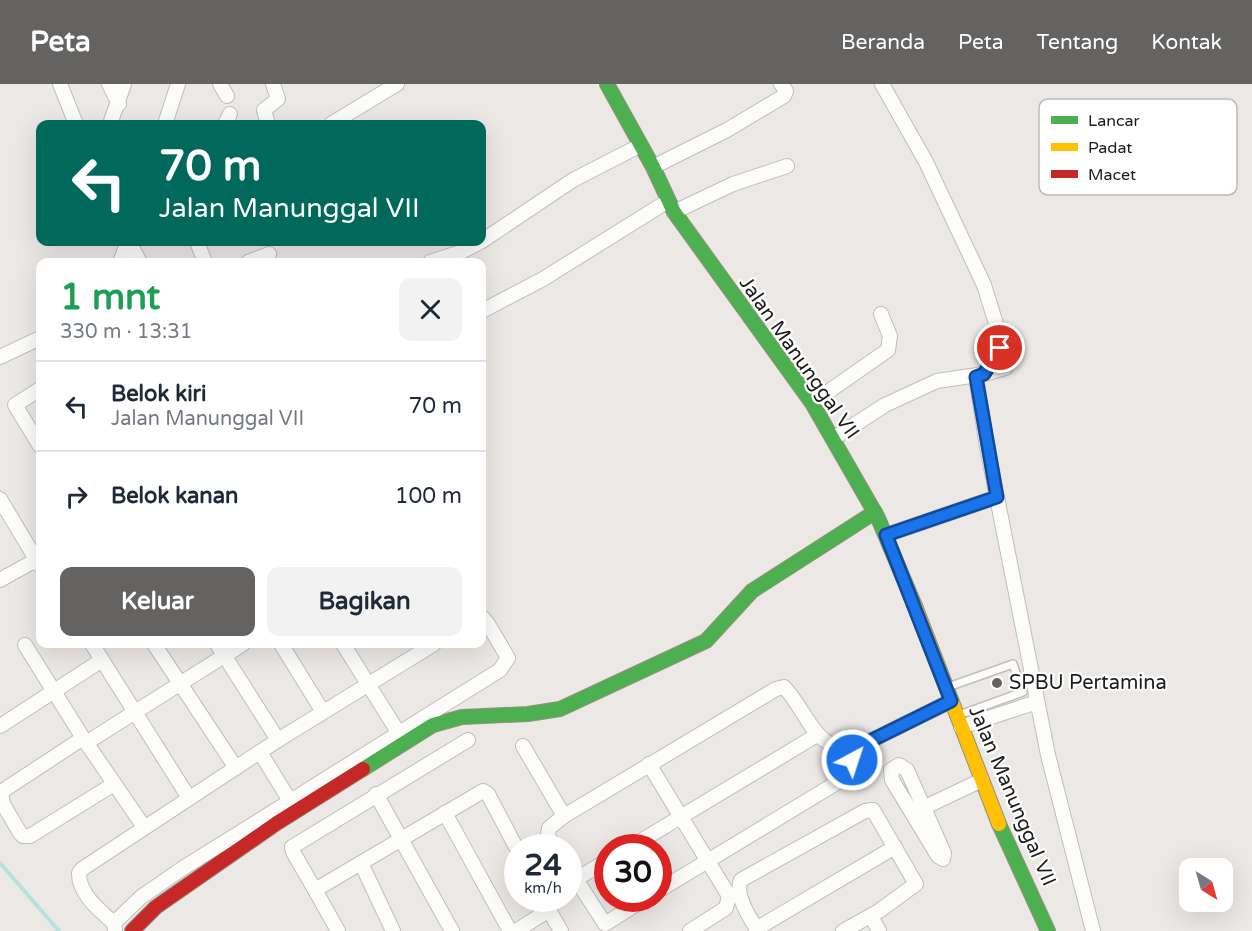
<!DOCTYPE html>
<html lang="id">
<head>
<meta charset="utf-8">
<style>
  body { margin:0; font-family:"Varela Round",sans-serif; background:#f2f2f3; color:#1f2937; height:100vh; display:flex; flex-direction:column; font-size:22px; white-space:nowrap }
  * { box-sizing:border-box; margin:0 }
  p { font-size:20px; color:#747a83 }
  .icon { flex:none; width:33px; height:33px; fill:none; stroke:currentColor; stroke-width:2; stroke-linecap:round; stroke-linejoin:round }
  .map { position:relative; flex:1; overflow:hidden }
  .panel { position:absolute; left:36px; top:174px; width:450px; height:390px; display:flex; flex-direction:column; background:#fff; border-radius:12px; box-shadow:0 6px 24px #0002 }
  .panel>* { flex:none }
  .banner { position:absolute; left:36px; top:36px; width:450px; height:126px; border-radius:12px; box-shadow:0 6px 24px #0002; background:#00695c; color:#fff; overflow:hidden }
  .needle { width:39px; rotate:143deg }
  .fabs { position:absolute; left:1179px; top:774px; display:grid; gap:12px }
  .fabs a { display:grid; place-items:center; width:54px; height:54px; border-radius:12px; background:#fff; box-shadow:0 6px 24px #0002; font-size:30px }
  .speed { position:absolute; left:504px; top:750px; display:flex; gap:12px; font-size:30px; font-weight:700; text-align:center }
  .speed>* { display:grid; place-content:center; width:78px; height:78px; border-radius:50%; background:#fff; box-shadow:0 6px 24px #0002; line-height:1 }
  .speed small { font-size:15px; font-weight:400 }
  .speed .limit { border:9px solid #d22; background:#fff; color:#111 }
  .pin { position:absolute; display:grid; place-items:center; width:51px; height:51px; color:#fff; margin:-26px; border:3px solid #fff; border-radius:50%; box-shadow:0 2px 6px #0007 }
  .me { position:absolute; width:66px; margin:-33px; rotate:40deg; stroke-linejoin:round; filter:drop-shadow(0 0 4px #0008) }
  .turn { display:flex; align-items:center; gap:21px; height:126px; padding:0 24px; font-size:27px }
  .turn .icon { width:78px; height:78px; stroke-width:2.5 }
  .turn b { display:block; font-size:42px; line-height:51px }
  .round { display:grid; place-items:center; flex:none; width:63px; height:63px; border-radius:12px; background:#f2f2f3 }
  .head { display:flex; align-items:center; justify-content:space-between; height:102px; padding:0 24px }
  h1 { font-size:36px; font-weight:700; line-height:45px; color:#1e9e55 }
  .button { display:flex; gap:12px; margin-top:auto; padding:12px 24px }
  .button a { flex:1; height:69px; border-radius:12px; background:#646362; color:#fff; font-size:24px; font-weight:700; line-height:69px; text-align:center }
  .button a+a { background:#f2f2f3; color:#1f2937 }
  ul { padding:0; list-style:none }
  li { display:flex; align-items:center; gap:18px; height:90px; padding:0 24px; border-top:2px solid #e0e1e3 }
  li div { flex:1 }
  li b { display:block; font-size:22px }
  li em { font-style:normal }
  header { display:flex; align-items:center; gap:36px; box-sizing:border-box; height:84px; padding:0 30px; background:#646362; color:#fff }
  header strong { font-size:28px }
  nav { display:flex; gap:33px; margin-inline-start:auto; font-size:21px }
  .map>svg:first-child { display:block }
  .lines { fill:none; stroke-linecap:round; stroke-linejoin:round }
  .stream { stroke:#b7e0df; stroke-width:4 }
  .lane-casing { stroke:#c0bfbd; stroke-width:10 }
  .street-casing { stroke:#c0bfbd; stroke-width:16 }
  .fast-casing { stroke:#95917d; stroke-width:16 }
  .slow-casing { stroke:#95917d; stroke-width:16 }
  .jam-casing { stroke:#95917d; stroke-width:16 }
  .lane { stroke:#fcfcfb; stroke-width:7 }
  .street { stroke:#fcfcfb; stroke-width:14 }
  .fast { stroke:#4caf50; stroke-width:14 }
  .slow { stroke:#ffc107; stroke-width:14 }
  .jam { stroke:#c62828; stroke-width:14 }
  .route-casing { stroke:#114b97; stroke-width:15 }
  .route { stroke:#1a73e8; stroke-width:10 }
  .poi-dot { fill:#646362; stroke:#fff; stroke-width:2 }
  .labels { text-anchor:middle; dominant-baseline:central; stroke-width:4.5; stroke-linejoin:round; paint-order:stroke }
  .street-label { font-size:20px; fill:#1c1c1c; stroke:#fff }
  .poi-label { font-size:20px; fill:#1c1c1c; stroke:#fff; text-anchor:start }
  .key { fill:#fff; stroke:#bbb; stroke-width:1.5 }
  .key-label { font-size:16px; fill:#1c1c1c }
</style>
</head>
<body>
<header>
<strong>Peta</strong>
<nav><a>Beranda</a><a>Peta</a><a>Tentang</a><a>Kontak</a></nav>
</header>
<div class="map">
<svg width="1252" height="847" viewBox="0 0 1252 847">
  <rect width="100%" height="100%" fill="#ebe8e5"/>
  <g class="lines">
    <polyline class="stream" points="0,779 59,847"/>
    <defs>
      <polyline id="lane" points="948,603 1013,580 1023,608 959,631"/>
      <g id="street">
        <polyline points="60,0 76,40"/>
        <polyline points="109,0 119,20"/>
        <polyline points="220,0 227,12"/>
        <polyline points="110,40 124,0"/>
        <polyline points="165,40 178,0"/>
        <polyline points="225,40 230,30"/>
        <polyline points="268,40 264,26 278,15 273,0"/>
        <polyline points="331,40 397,0"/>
        <polyline points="653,83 727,46 784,12 786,7 781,0"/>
        <polyline points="674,128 733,100 787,82"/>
        <polyline points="482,157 573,96 639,62"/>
        <polyline points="129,158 140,178"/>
        <polyline points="197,158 205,178"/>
        <polyline points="120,178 128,158"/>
        <polyline points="248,178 269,170"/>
        <polyline points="430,178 461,168 480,158"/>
        <polyline points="482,227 543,195 668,117"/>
        <polyline points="0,273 40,254"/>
        <polyline points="984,290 1005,284"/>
        <polyline points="976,293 987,363 1048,671 1093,847"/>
        <polyline points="40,305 15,321 40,362"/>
        <polyline points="812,319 888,266 890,252 881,230"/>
        <polyline points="834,354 885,321 937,297 984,290 1002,259 984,201 926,78 882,0"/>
        <polyline points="0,415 40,482"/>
        <polyline points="886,451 997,413"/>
        <polyline points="0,496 36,476"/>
        <polyline points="92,560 189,714"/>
        <polyline points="154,560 236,684"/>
        <polyline points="217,560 278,656"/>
        <polyline points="281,560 323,628"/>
        <polyline points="343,560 403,656"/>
        <polyline points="25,561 83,654 144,743"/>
        <polyline points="0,642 102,576"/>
        <polyline points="961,643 1037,618"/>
        <polyline points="83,654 1,708 3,720 20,749 23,752 30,752 114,700"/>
        <polyline points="86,659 243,560"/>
        <polyline points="523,662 564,732"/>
        <polyline points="260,668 290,717"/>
        <polyline points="649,680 729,812 726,824 690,847"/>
        <polygon points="899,681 907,686 944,769 943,775 938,772 892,696 891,686"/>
        <polyline points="376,710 452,847"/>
        <polyline points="923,724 982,696"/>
        <polyline points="445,729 510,847"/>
        <path d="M554 764 548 751 549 744 564 732 776 605 784 603C810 630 815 674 862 661L951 617"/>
        <polyline points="629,764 817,651"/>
        <polyline points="361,779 393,847"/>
        <polyline points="568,783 605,840 646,814"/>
        <polyline points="578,794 608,776"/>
        <polyline points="315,806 293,768 292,763 468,656"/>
        <polyline points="658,807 848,692 852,676 848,665"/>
        <polyline points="542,814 561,847"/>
        <polyline points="871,832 879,847"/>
        <path d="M114 839C100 827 78 809 79 789L82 785 278 656 434 560"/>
        <polyline points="756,845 895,763"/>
        <polyline points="115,847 114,839 141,813 183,784 500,586 508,574 488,540 482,533"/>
        <polyline points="338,847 315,806 483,707 488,710 518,767"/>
        <polyline points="516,847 549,826"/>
        <path d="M758 847C750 834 734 811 741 796L865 727 873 726 916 800 879 827 843 847"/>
      </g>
      <g id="fast">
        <polyline points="607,0 653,83 674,128 812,319 878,434 915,522"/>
        <polyline points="363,685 433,641 462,633 528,630 560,625 706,557 752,507 875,428"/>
        <polyline points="999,740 1048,847"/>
      </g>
      <polyline id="slow" points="915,522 999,740"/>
      <polyline id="jam" points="132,847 156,823 277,739 363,685"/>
    </defs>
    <use href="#lane" class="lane-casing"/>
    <use href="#street" class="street-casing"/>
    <use href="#fast" class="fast-casing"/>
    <use href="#slow" class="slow-casing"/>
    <use href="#jam" class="jam-casing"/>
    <use href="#lane" class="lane"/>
    <use href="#street" class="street"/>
    <use href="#fast" class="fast"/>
    <use href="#slow" class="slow"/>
    <use href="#jam" class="jam"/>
  </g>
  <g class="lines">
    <defs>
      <polyline id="route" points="852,676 848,665 862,661 951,617 886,451 997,413 976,293 984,290 1000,264"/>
    </defs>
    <use href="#route" class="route-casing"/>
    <use href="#route" class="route"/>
  </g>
  <circle class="poi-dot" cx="997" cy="599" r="6"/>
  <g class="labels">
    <g class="street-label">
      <text transform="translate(799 274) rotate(55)">Jalan Manunggal VII</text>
      <text transform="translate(1012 712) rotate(67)">Jalan Manunggal VII</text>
    </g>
    <g class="poi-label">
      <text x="1009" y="599">SPBU Pertamina</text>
    </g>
  </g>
  <rect x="1039" y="15" width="198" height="96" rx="9" class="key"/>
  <rect x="1051" y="32" width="27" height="8" fill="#4caf50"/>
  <rect x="1051" y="59" width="27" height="8" fill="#ffc107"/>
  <rect x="1051" y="86" width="27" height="8" fill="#c62828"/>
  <g class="key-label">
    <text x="1088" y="42">Lancar</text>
    <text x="1088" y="69">Padat</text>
    <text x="1088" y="96">Macet</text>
  </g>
</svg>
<div class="fabs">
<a><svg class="needle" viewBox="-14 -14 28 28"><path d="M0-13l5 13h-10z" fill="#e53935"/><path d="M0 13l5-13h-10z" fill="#747a83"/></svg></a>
</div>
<div class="speed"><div>24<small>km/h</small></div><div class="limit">30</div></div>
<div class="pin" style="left:1000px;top:264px;background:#d93025"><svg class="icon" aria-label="arrive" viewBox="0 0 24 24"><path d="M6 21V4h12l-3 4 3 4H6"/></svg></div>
<svg class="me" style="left:852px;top:676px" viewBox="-20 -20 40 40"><circle r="17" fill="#1a73e8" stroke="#fff" stroke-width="3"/><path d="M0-11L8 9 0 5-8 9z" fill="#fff"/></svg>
<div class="banner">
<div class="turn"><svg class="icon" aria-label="left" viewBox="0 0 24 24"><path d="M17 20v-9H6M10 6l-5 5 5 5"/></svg><div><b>70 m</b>Jalan Manunggal VII</div></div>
</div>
<section class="panel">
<div class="head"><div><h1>1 mnt</h1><p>330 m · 13:31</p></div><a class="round"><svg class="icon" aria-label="close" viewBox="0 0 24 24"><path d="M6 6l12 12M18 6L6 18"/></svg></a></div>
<ul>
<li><svg class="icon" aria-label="left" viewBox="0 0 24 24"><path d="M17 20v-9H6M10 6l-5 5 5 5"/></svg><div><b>Belok kiri</b><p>Jalan Manunggal VII</p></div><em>70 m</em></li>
<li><svg class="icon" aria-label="right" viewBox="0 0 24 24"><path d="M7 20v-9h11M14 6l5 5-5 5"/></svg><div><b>Belok kanan</b></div><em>100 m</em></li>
</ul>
<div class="button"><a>Keluar</a><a>Bagikan</a></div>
</section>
</div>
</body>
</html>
